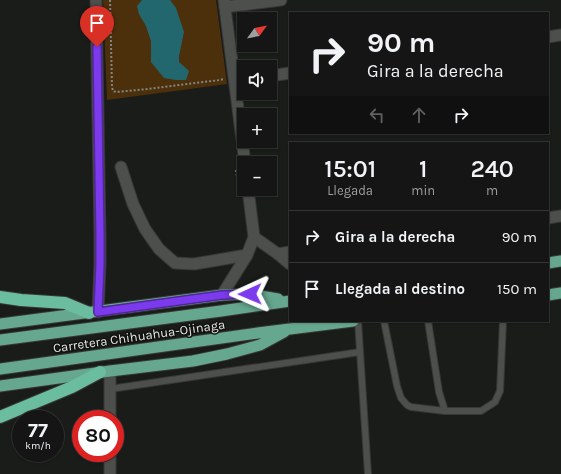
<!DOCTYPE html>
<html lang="es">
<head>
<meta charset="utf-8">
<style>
  body { margin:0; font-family:Karla,sans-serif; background:#1d1e1d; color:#f1f3f6; height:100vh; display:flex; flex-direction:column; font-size:15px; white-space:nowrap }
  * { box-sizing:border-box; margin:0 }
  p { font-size:13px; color:#9d9fa0 }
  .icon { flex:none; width:22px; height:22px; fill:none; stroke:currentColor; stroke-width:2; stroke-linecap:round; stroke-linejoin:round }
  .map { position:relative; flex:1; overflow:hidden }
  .panel { position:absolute; left:289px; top:142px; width:260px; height:180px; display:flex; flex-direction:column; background:#141514; border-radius:0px; box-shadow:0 1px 3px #0004,0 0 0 1px #333434 }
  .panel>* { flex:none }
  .top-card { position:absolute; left:289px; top:12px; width:260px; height:122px; border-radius:0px; box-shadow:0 1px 3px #0004,0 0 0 1px #333434; background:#141514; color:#f1f3f6; overflow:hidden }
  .needle { width:26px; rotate:57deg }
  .controls { position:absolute; left:237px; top:12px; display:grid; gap:8px }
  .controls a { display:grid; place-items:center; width:40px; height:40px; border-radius:0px; background:#141514; box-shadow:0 1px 3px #0004,0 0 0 1px #333434; font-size:20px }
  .speed { position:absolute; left:12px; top:410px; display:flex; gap:8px; font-size:20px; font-weight:700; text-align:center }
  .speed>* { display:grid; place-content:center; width:52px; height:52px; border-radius:50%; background:#141514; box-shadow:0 1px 3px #0004,0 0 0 1px #333434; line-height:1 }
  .speed small { font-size:10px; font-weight:400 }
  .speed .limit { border:6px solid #d22; background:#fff; color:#111 }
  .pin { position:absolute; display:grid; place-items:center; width:34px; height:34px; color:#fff; margin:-41px -17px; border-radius:50% 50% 50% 0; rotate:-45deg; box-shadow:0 0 4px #0007 }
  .pin .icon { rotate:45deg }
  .me { position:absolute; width:44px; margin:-22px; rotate:269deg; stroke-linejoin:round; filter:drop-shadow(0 0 3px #0008) }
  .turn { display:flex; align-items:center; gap:14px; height:84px; padding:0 12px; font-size:18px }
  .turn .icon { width:52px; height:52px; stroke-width:2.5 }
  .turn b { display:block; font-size:28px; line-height:34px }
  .lanes { display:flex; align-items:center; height:38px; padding:0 12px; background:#0003; justify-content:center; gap:20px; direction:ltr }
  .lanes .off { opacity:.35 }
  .eta { display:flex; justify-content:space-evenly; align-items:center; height:68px; text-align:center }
  .eta b { font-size:24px; font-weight:600; line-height:28px }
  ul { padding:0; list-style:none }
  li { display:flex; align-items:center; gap:12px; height:52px; padding:0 12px; border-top:1px solid #333434 }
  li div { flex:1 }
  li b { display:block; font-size:15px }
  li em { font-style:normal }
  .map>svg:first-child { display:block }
  .green { fill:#4c300c }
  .water { fill:#21676d }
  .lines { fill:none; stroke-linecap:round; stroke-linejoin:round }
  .service-casing { stroke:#373836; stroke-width:8 }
  .minor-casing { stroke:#373836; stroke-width:13 }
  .trunk-casing { stroke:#373836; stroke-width:13 }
  .motorway-casing { stroke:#373836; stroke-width:14 }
  .path { stroke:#848583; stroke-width:2; stroke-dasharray:2 2; stroke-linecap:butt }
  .service { stroke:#4d4f4c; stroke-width:6 }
  .minor { stroke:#4d4f4c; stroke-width:11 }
  .trunk { stroke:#65a78f; stroke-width:11 }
  .motorway { stroke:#6bbda0; stroke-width:12 }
  .route-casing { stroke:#51269a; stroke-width:10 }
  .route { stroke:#7c3aed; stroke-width:7 }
  .labels { text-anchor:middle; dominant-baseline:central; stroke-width:3; stroke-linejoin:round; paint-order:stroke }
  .street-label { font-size:13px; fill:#e5e6e4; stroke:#111311 }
</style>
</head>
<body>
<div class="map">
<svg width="561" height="474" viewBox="0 0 561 474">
  <rect width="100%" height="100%" fill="#1a1c1a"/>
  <polygon class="green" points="103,0 216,0 227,84 107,100"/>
  <polygon class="water" points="142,0 170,0 176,8 184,32 179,56 179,62 189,71 186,80 176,80 164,78 151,62 151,41 146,26 139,14 137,6"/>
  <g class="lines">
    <defs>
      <g id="service">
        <polyline points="358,321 368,474"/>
        <polyline points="384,321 397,386 401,398 407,405 411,407 445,411"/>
        <polyline points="428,321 439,392 445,411 481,411 495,402 500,391 503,321"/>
        <polyline points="110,389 360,352"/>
      </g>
      <g id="minor">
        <polyline points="96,0 100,235 100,264 98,312"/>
        <polyline points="224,0 245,163"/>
        <polyline points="225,7 281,0"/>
        <polyline points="548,37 561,35"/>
        <polyline points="270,76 290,73"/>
        <polyline points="121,167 133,204 145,229 159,249 175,263 194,264 247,255"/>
        <polyline points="548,218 561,216"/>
        <polyline points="254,237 278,254 290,264"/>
        <polyline points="278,254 290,252"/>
        <polyline points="222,295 247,255 254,237 248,189"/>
        <polyline points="110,371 110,419"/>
        <polyline points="110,474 110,453"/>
      </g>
      <g id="trunk">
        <polyline points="548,263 561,261"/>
        <polyline points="548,295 561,293"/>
        <polyline points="0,324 222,295 250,294 278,299"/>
        <polyline points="0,340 221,311 290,301"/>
        <polyline points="0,369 258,333 353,321"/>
        <polyline points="0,386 110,371 193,361 227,354 260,345 284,332"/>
      </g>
      <g id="motorway">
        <polyline points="0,297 21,300 65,303 89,313"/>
        <polyline points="0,417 72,387 100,372"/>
      </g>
    </defs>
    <use href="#service" class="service-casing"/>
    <use href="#minor" class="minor-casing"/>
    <use href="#trunk" class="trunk-casing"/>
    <use href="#motorway" class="motorway-casing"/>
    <g class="path">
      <polyline points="110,0 112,87 113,91 116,92 148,89 220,80 224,79"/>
      <polyline points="236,170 238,184"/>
    </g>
    <use href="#service" class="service"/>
    <use href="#minor" class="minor"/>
    <use href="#trunk" class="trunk"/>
    <use href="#motorway" class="motorway"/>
  </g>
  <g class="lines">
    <defs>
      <polyline id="route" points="97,47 100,235 100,264 98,312 222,295 250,294"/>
    </defs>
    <use href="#route" class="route-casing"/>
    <use href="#route" class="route"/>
  </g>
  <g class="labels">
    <g class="street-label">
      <text transform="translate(139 336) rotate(-8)">Carretera Chihuahua-Ojinaga</text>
    </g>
  </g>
</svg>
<div class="controls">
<a><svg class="needle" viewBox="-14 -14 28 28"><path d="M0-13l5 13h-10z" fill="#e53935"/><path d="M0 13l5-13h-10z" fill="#9d9fa0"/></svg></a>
<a><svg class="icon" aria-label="sound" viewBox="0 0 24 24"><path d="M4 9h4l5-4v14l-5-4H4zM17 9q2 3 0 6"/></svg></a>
<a>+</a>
<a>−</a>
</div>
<div class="speed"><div>77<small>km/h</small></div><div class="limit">80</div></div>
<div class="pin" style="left:97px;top:47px;background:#d93025"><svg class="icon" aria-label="arrive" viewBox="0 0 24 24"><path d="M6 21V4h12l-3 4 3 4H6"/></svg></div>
<svg class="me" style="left:250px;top:294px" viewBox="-20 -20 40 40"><path d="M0-17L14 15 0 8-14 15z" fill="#7c3aed" stroke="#fff" stroke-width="4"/></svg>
<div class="top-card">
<div class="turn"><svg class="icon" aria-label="right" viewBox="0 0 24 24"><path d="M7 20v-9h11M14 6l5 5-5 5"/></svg><div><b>90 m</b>Gira a la derecha</div></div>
<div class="lanes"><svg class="icon off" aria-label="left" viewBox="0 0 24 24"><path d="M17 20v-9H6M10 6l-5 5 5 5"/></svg><svg class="icon off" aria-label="ahead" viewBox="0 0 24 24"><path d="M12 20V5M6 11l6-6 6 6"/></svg><svg class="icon" aria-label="right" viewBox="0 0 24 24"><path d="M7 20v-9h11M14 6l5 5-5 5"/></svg></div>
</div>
<section class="panel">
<div class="eta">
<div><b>15:01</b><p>Llegada</p></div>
<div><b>1</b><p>min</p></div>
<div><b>240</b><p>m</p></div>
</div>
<ul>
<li><svg class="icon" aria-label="right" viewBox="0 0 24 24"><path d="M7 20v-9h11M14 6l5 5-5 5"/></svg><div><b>Gira a la derecha</b></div><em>90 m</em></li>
<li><svg class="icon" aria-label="arrive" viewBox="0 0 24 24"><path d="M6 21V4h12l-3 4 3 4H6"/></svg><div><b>Llegada al destino</b></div><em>150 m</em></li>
</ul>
</section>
</div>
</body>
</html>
